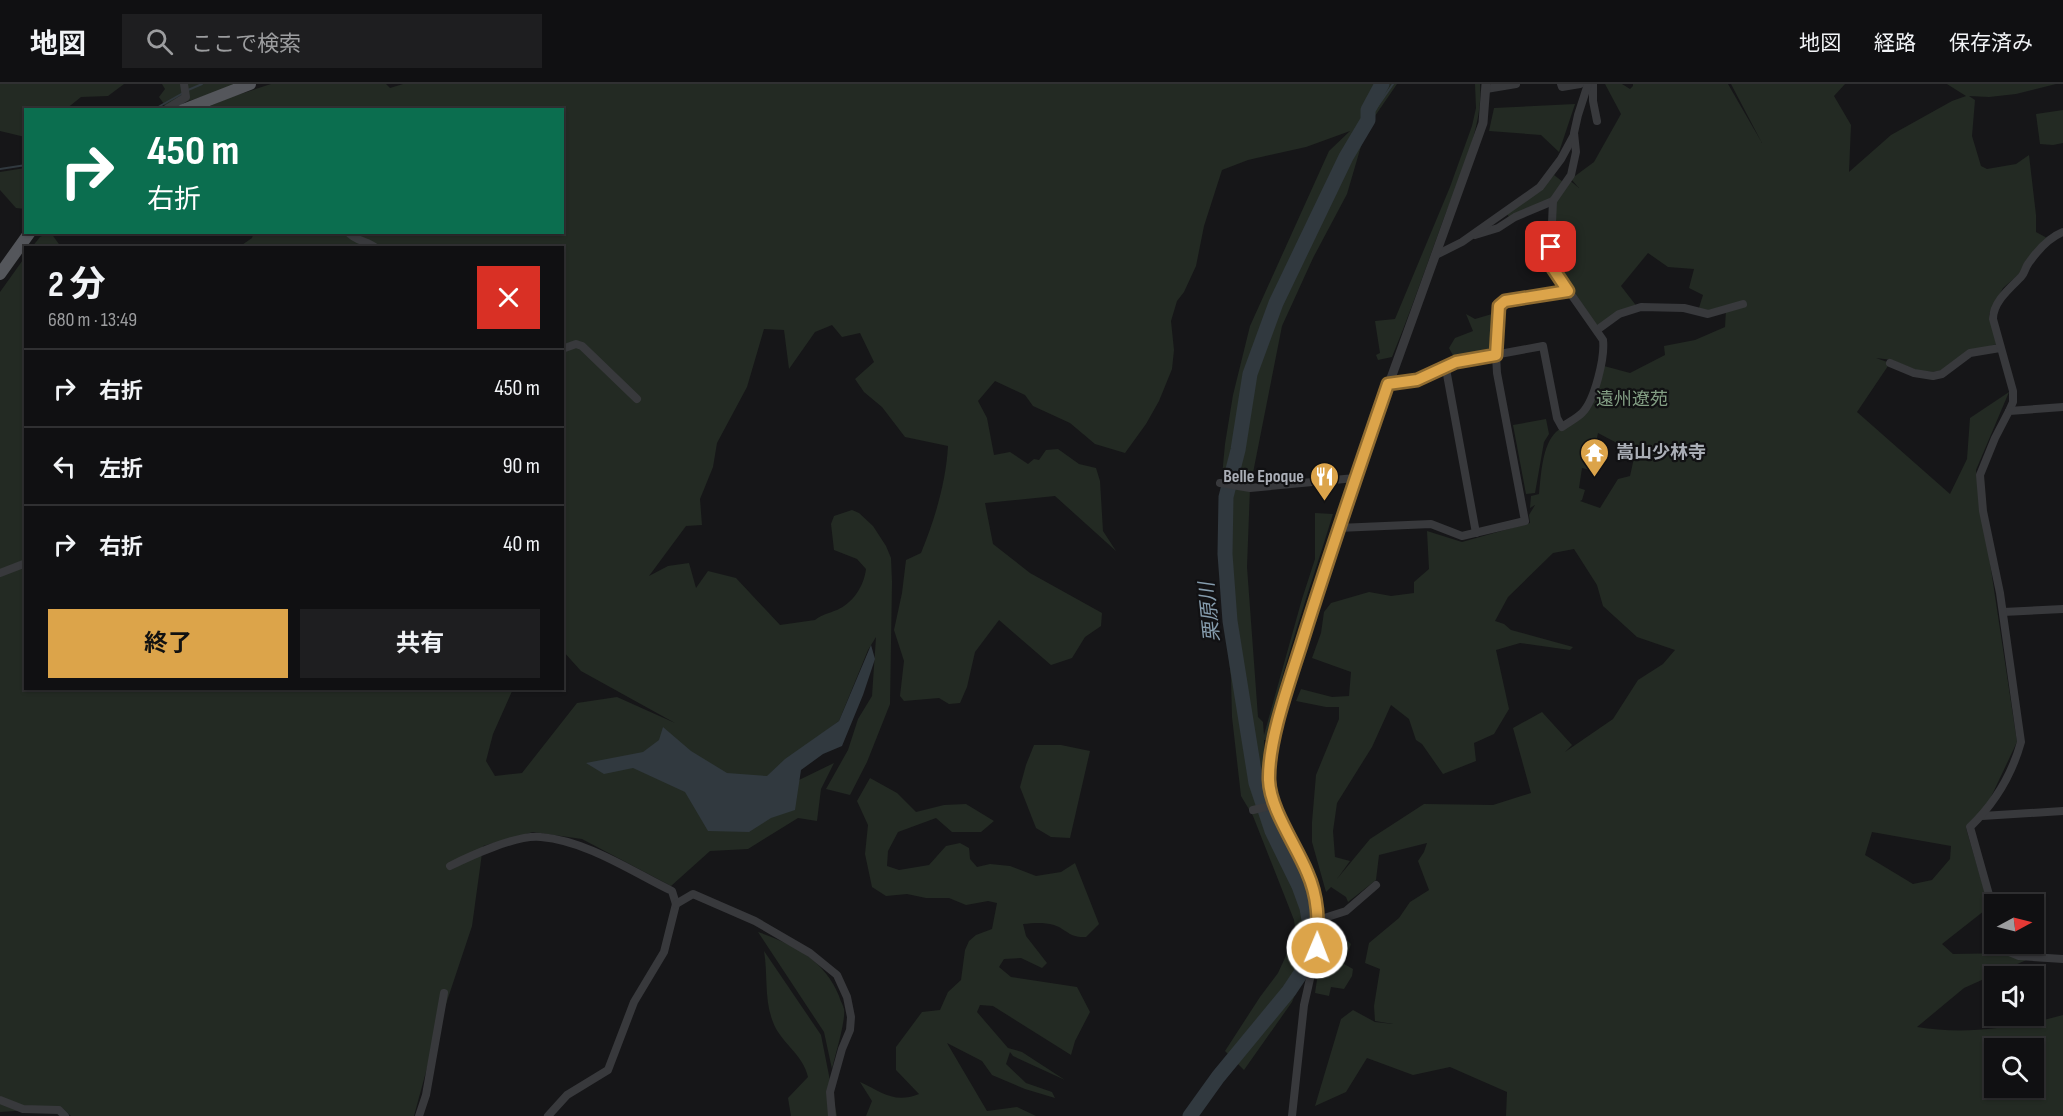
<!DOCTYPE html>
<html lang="ja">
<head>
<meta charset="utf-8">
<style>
  body { margin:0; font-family:"Sofia Sans Condensed","Noto Sans JP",sans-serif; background:#1e1e20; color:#f1f3f6; height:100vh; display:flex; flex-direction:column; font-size:22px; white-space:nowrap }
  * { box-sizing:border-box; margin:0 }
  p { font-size:20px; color:#9c9d9f }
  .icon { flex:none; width:33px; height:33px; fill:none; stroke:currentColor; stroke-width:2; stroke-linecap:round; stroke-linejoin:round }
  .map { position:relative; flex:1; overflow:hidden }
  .sheet { position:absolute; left:24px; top:162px; width:540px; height:444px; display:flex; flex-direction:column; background:#101012; border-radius:0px; box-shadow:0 2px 4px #0004,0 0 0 2px #303032 }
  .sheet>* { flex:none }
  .top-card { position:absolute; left:24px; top:24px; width:540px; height:126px; border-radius:0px; box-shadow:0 2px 4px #0004,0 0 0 2px #303032; background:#0b6e4f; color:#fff; overflow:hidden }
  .needle { width:39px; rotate:83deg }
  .fabs { position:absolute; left:1984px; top:810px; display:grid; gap:12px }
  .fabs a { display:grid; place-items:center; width:60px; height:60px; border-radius:0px; background:#101012; box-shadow:0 2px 4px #0004,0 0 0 2px #303032; font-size:30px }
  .pin { position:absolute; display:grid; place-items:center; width:51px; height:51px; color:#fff; margin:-26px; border-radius:12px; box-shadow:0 3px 9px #0006 }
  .me { position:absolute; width:66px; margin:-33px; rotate:1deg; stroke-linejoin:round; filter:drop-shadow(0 0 4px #0008) }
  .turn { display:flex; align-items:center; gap:21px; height:126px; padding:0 24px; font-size:27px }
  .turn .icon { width:78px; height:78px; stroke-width:2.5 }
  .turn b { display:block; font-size:42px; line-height:51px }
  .round { display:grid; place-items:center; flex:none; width:63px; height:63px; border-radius:0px; background:#1e1e20 }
  .headline { display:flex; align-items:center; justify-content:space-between; height:102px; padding:0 24px }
  h1 { font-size:36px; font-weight:700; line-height:45px }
  .cta { display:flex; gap:12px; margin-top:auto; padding:12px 24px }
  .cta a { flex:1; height:69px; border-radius:0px; background:#dca44a; color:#111; font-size:24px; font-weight:700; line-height:69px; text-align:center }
  .cta a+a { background:#1e1e20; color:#f1f3f6 }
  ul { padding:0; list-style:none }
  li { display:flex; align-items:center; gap:18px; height:78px; padding:0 24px; border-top:2px solid #303032 }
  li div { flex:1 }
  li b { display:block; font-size:22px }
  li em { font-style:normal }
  header { display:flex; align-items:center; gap:36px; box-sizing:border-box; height:84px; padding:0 30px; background:#101012; border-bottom:2px solid #303032 }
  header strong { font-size:28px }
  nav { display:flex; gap:33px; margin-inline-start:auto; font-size:21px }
  .search { width:420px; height:54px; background:#1e1e20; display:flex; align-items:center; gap:15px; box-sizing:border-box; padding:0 21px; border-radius:0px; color:#9c9d9f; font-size:22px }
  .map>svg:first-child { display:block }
  .green { fill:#232a23; fill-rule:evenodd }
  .water { fill:#31393f }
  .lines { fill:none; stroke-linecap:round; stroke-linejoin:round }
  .stream { stroke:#31393f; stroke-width:2 }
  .river { stroke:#31393f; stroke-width:15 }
  .minor { stroke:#38393c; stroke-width:8 }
  .tertiary { stroke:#38393c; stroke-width:9 }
  .primary { stroke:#54565b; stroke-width:12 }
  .route-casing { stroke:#8f6b30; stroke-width:15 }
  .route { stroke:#dca44a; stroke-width:10 }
  .labels { text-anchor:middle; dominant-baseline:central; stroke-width:4.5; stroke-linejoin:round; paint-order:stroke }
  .park-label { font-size:18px; fill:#839f84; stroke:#111113 }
  .poi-label { font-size:18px; font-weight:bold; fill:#aaaeb6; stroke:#111113; text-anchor:start }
  .water-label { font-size:20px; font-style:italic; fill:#859cad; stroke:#111113 }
</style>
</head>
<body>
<header>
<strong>地図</strong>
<div class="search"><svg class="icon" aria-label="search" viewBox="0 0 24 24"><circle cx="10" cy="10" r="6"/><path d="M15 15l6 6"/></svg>ここで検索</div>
<nav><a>地図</a><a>経路</a><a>保存済み</a></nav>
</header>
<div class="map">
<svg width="2063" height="1032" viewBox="0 0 2063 1032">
  <rect width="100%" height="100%" fill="#161618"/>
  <g class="green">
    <polygon points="0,0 124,0 108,12 81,13 66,25 26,26 25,53 0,47"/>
    <polygon points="162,0 241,0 167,24 159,13 165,5"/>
    <path d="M271 0H386L390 4 403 0H1377L1363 27 1383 0H1397L1366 45 1347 110 1313 174 1282 242 1250 404 1247 483 1258 633 1263 638 1264 651 1302 515 1315 475V429L1333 430C1310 505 1283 579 1267 656H1264L1266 705 1279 744 1306 802 1314 831V851L1312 869 1292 918 1244 986 1225 967 1260 913 1278 889 1296 850 1294 836 1253 732 1241 712 1232 633 1231 594 1221 505 1219 424 1225 360 1233 311 1250 242 1329 67 1350 47 1306 63 1248 76 1222 86 1204 142 1196 182 1184 208 1177 217 1171 237 1174 266 1172 285 1159 317 1146 340 1125 369 1095 360 1070 339 1033 322 1025 311 995 297 978 317 987 334 994 371 1010 368 1028 380 1034 375 1039 376 1046 366 1058 365 1079 380 1096 384 1100 397 1103 447 1116 467 1055 412 985 419 993 460 1030 489 1102 529 1101 542 1085 553 1072 574 1051 581 999 536 975 568 967 603 960 619 949 620 939 614 904 617 900 612 904 577 894 546 902 509 906 476 921 469C935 435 946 398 948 362L905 353 882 323 864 308 855 295 874 278 860 249 842 253 832 241 815 248 789 285 784 246 764 245 747 303 717 359 713 383 700 415 702 441 686 442 649 492 668 482 689 479 696 504 708 487 736 494 780 541 815 536C821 531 829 529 837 526 853 519 864 502 866 485L857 475 834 466 831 440 834 432 852 426 859 429 873 442 886 462 891 474 892 498 890 620 867 678 850 711 826 705 848 666 858 635 872 612 876 553 868 566 839 637 776 684 799 696 834 679 821 705 817 737 798 734 748 765 710 767 671 802 582 755 533 748 483 762 472 842 437 947 414 1032H71L62 1024 0 1028V208L25 173 26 604 513 605 493 650 486 677 495 692 522 689 577 619 617 613 675 639 581 587 563 567 562 164 239 163 252 154 254 148H562V26L203 25 231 13Z"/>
    <path d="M1475 0H1480C1484 43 1456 101 1441 142 1425 186 1410 229 1392 273L1378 276 1376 271 1380 269 1375 237 1395 235 1450 103 1472 42 1476 24Z"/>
    <path d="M1605 0H1622L1630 5 1633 2V0H1728L1762 59 1731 0H1845L1834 12 1851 41 1849 88 1891 51 1952 17 1966 12 1947 0H2056L2016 10 1989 13 1969 12 1975 16 1972 52 1981 82 1987 85 2016 80 2029 71 2036 131V148L2047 154 2018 191 2003 204 1989 230 1997 260 1969 268 1943 286 1932 288 1919 287 1892 276 1876 274 1890 279 1857 328 1950 410 1967 375 1970 334 2009 308 1976 386 2017 658 1982 732 1966 744 1989 823 1942 860 1953 870 2013 869 2033 873 1964 904 1917 943C1965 951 2016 944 2063 931V1032H1506L1507 1008 1450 983 1413 991 1367 974 1346 1008 1315 1022 1341 935 1353 926 1375 938 1393 940 1375 937 1374 922 1380 885 1365 879 1369 859 1399 834 1410 818 1429 806 1418 777 1424 768 1427 759 1379 771 1376 796 1348 818 1346 813 1331 803 1326 808 1312 758V738L1316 691 1339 635V623H1326L1296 617 1301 605 1332 613 1349 612 1351 588 1312 574 1321 549 1324 528 1331 519 1369 508 1391 512 1414 509V498L1429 485 1427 447 1462 458 1530 439 1529 431 1535 421 1530 424 1531 412 1539 410C1541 392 1542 361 1556 348 1566 339 1581 333 1589 321 1596 310 1599 294 1604 282L1630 289 1665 271 1664 262 1695 256 1725 243 1726 226 1708 230 1698 227 1703 211 1689 204 1694 185 1668 183 1648 169 1621 202 1638 224 1600 244 1583 227 1553 185V117L1568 95 1579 104 1571 95 1594 78 1621 30ZM1598 349 1615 358 1634 374 1630 392 1618 395 1600 424 1580 417 1582 416 1585 406 1579 404 1582 384 1590 386ZM1574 465 1597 501 1603 522 1637 553 1675 566 1663 580 1638 596 1613 635 1565 668 1572 661 1542 628 1513 644 1531 709 1493 721 1424 720 1370 755 1337 795 1350 777 1335 773 1333 747 1337 719 1372 663 1391 621 1409 635 1416 656 1422 660 1443 690 1476 677 1474 659 1494 650 1509 625 1496 566 1520 559 1570 566 1573 563 1511 546 1504 540 1495 537 1508 513 1553 469ZM1872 748 1951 762 1950 775 1932 796 1913 800 1865 771ZM1995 964H2034V1004H1995Z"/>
    <polygon points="1575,20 1559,68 1541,51 1489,47 1494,24"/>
    <polygon points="2063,26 2063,59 2053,61 2040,60 2036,30"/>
    <polygon points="25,84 26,84 25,125 16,124 0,106 0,88"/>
    <polygon points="1554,91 1563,98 1552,115 1510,134 1506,129 1542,105"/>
    <polygon points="49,148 51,149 61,163 32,163 40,153"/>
    <polygon points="1466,230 1475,235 1492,230 1489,267 1455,275 1449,264 1455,254 1473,247"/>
    <polygon points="1546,335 1549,350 1544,358 1535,409 1526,410 1513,341"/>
    <polygon points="1034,661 1061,661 1090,667 1070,754 1051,753 1036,744 1020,703 1026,681"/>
    <path d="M870 694 897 709 916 728 944 721 966 720 994 737 981 748H952L936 734 898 748 888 767 887 782 899 786 929 781 946 762 960 759 969 764 970 775 977 783 990 780 1010 782 1036 792 1061 788 1075 779 1099 840 1086 853C1069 854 1068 846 1054 841 1043 838 1034 839 1023 840L1026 852 1047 879 1042 884 1021 874 1004 875 999 883 1011 893 1077 903 1090 928 1075 957 1071 971 993 922 980 921 977 928 1008 964 1022 968 1065 996 1013 972 1010 968 1006 980 1026 999 1052 1008 1055 1014 1025 1005 992 991 982 977 947 959 987 1027 1017 1023 1036 1032H866L872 1017 860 998C882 1008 894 1020 919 1010L896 986V963L922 928 940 926 948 908 961 896 965 866 969 857 976 851 992 845 997 819 988 817 966 821 949 814H926L907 810 886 812 872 803 865 770 868 741 857 717Z"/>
    <path d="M758 848C793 860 825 876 839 912 840 916 843 921 844 925 846 936 835 972 832 985L824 948Z"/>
    <polygon points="1324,849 1338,849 1351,860 1344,880 1353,885 1352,892 1344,905 1331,903 1329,912 1315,909"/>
    <path d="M764 867 821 951 837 1032H791L788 1014 808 993C803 970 780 958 773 938 764 916 768 890 764 867Z"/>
  </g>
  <polygon class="water" points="871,561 875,575 863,611 842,662 823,670 801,686 795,726 771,734 749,748 708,747 685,708 633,684 604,690 586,679 643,668 659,656 663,643 691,667 727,689 767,692 785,675 839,637"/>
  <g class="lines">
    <g class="stream">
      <polyline points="188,6 202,0"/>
      <polyline points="153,26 183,9"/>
      <polyline points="1368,36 1393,0"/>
      <polyline points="0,85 26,81"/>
    </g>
    <polyline class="river" points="1190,1032 1218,993 1289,907 1301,889 1307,870 1311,848 1307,824 1299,802 1272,747 1256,699 1230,537 1225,470 1226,413 1238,366 1250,290 1276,219 1346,73 1368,36 1368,26 1382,0"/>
    <g class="minor">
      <polyline points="1561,0 1562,3 1580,0"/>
      <polyline points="1593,0 1593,17 1597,37"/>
      <polyline points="1486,5 1516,0"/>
      <polyline points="165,26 186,13 184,0"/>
      <path d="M348 148C355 157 368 157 376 164"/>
      <polyline points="1475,151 1498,144 1515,133 1553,117"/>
      <polyline points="1436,171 1462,158 1540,103 1561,75 1574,51"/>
      <polyline points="1597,246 1619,230 1641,223 1684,224 1708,230 1743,220"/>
      <polyline points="562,265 576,260 582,262 637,315"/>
      <polyline points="1890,279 1914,289 1933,292 1942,290 1970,269 2000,264"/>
      <polyline points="1446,285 1476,449"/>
      <path d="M1388 300 1417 296 1456 278 1543 262 1557 334 1562 343C1569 338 1577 334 1582 329 1595 316 1605 273 1603 256L1552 183 1551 161 1553 117 1571 91 1576 68 1574 49 1578 31 1588 0"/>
      <path d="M2009 327 2013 318V307L1993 235C1993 218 2010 204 2021 193 2025 189 2025 184 2028 180 2037 167 2048 154 2063 148"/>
      <polyline points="1220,399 1250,404 1355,394"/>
      <polyline points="1338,444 1431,440 1462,452 1525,437 1497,289 1496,271 1499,222 1505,217 1568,207"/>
      <polyline points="0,489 26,479"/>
      <polyline points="2003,528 2063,525"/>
      <polyline points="1253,726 1275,721"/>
      <polyline points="1982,732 2063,727"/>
      <path d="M450 782C470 772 518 750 541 753 587 757 631 787 672 807L676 820 664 868 634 918 608 986 567 1011 548 1032"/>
      <polyline points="676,820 693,810 755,837 810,869 837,891 847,913 851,933 850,946 842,965 830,1008 832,1032"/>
      <path d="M1995 832 1970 743C1994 720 2012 690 2021 658L2000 509 1983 427 1980 391 1995 354 2009 327 2063 323"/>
      <polyline points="1318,836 1346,827 1376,801"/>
      <polyline points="2004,860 2009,868 2019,872 2063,875"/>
      <polyline points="0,1016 23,1025 59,1026 65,1032"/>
      <polyline points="419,1032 426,1011 444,909"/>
      <polyline points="1292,1032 1304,921 1317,864 1317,818"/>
    </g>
    <polyline class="tertiary" points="1317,818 1308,790 1275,721 1269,697 1273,663 1288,603 1355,394 1483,39 1486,0"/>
    <g class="primary">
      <polyline points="183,26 250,0"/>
      <polyline points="0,190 30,148"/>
    </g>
  </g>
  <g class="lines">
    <defs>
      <path id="route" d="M1317 864C1318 836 1319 815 1307 788 1296 761 1270 725 1269 696 1268 655 1291 594 1303 555 1330 469 1359 384 1388 300L1417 296 1456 278 1496 271 1499 222 1505 217 1568 207 1552 183 1551 163"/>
    </defs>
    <use href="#route" class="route-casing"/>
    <use href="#route" class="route"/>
  </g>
  <defs>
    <symbol id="temple-pin" viewBox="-11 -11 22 30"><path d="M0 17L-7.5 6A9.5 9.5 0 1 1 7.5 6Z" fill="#dca44a" stroke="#111113"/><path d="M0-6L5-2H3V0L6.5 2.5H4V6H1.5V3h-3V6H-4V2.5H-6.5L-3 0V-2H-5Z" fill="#fff"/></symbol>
    <symbol id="restaurant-pin" viewBox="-11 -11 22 30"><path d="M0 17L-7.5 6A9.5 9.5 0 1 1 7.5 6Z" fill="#dca44a" stroke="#111113"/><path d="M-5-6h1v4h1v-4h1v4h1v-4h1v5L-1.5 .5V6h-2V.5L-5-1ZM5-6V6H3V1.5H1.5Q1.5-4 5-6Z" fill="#fff"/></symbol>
  </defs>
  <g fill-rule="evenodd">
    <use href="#temple-pin" x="1578" y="352" width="33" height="45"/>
    <use href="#restaurant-pin" x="1308" y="376" width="33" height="45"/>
  </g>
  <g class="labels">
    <g class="park-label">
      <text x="1632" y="315">遠州遼苑</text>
    </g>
    <g class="poi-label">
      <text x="1616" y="368">嵩山少林寺</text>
      <text x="1304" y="392" text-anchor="end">Belle Epoque</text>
    </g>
    <g class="water-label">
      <text transform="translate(1210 528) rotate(-96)">栗原川</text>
    </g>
  </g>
</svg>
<div class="fabs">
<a><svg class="needle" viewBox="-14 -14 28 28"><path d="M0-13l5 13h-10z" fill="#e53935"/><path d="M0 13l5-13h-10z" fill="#9c9d9f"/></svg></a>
<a><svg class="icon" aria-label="sound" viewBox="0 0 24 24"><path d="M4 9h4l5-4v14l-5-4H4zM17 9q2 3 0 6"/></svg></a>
<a><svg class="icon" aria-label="search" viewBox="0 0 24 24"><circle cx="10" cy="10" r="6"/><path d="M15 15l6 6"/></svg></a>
</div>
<div class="pin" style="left:1551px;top:163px;background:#d93025"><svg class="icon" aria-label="arrive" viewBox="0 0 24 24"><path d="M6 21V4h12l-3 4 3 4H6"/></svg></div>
<svg class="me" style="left:1317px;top:864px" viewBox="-20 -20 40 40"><circle r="17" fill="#dca44a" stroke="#fff" stroke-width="3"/><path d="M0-11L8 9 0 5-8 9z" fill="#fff"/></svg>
<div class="top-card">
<div class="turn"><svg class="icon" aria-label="right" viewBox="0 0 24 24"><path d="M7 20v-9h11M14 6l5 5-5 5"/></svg><div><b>450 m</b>右折</div></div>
</div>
<section class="sheet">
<div class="headline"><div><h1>2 分</h1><p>680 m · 13:49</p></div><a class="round" style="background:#d93025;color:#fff"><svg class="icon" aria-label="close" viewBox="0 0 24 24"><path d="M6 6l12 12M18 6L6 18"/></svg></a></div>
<ul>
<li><svg class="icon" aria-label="right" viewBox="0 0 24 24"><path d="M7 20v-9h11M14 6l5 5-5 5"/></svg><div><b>右折</b></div><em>450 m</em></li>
<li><svg class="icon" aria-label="left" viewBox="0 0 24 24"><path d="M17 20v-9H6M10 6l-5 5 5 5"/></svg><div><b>左折</b></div><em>90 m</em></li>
<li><svg class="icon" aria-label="right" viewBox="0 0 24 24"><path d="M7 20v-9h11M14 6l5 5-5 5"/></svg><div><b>右折</b></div><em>40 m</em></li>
</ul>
<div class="cta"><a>終了</a><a>共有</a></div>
</section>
</div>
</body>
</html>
